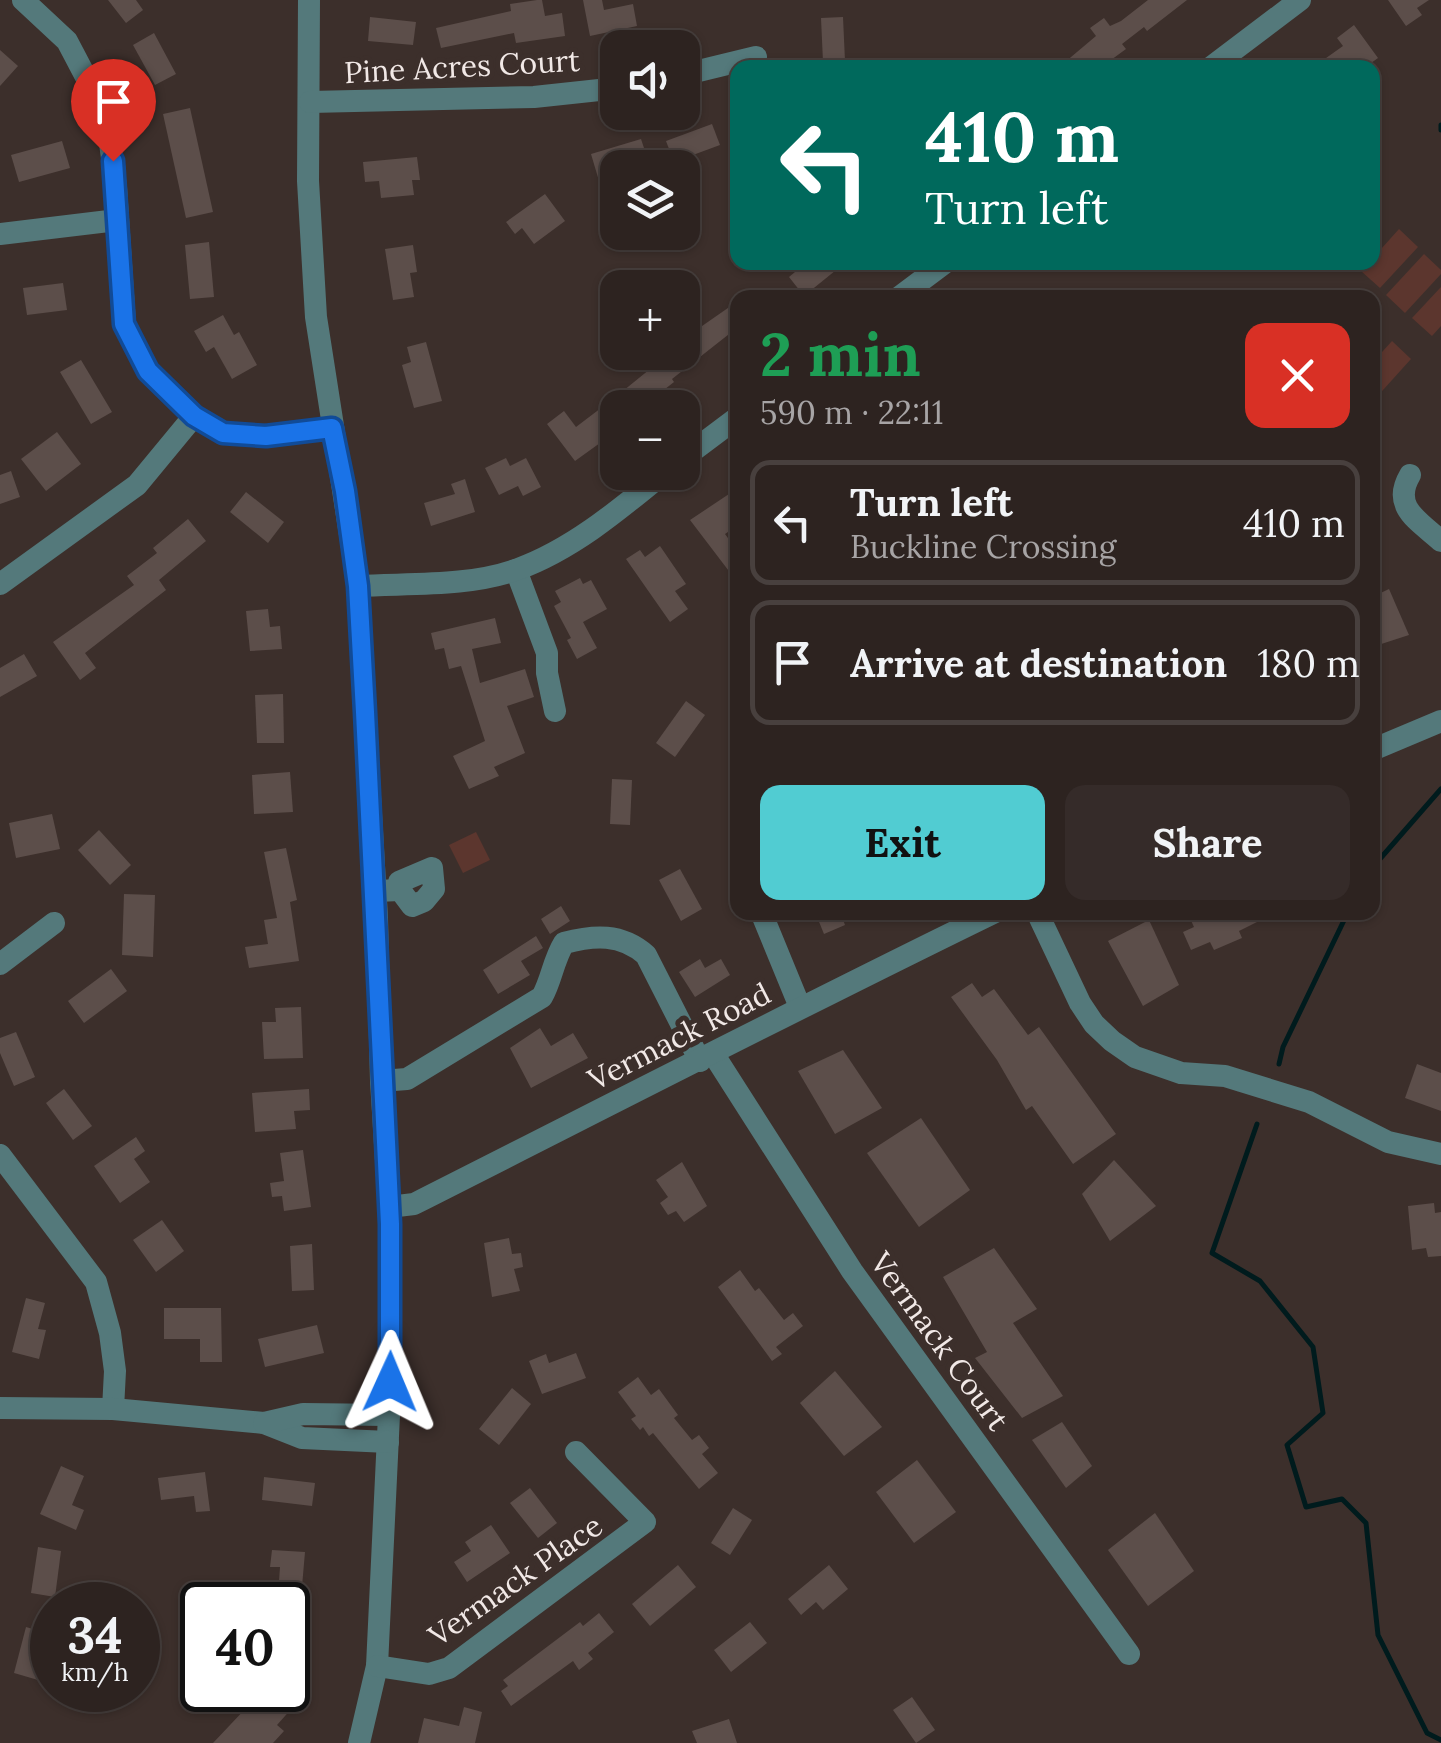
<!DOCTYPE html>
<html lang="en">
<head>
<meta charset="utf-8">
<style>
  body { margin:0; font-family:Lora,serif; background:#352b29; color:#f1f3f6; height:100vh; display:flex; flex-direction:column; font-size:38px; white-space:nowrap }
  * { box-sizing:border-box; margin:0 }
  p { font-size:32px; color:#a7a4a5 }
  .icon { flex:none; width:55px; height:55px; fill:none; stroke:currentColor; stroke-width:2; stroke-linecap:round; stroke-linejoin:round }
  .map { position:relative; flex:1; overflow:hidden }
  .drawer { position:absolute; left:730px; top:290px; width:650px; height:630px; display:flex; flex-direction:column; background:#2d2320; border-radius:20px; box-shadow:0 2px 8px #0004,0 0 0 2px #48403e }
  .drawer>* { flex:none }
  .hud { position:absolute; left:730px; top:60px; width:650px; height:210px; border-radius:20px; box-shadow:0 2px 8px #0004,0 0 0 2px #48403e; background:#00695c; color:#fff; overflow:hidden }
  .tools { position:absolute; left:600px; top:30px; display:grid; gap:20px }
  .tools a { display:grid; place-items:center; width:100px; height:100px; border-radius:20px; background:#2d2320; box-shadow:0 2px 8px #0004,0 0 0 2px #48403e; font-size:50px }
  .speed { position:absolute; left:30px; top:1582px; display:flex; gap:20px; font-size:50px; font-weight:700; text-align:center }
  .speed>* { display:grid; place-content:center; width:130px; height:130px; border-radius:50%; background:#2d2320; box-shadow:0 2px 8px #0004,0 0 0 2px #48403e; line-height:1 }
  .speed small { font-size:25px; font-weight:400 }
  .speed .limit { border:5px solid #111; border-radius:15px; background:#fff; color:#111 }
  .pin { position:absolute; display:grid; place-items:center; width:85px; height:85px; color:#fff; margin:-102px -42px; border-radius:50% 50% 50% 0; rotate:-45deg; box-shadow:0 0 10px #0007 }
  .pin .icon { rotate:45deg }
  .me { position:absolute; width:110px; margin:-55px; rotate:1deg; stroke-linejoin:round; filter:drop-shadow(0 0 8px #0008) }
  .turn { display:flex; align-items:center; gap:35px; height:210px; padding:0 30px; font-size:45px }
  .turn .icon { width:130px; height:130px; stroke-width:2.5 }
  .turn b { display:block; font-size:70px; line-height:85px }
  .round { display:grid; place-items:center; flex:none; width:105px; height:105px; border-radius:20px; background:#352b29 }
  .head { display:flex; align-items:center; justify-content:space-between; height:170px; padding:0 30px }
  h1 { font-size:60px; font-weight:800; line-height:75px; color:#1e9e55 }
  .cta { display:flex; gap:20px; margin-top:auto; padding:20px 30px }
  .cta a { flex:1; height:115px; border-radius:20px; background:#51ccd2; color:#111; font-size:40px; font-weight:800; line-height:115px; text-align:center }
  .cta a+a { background:#352b29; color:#f1f3f6 }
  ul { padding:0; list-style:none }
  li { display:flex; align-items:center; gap:30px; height:125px; margin:0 20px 15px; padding:0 10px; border:5px solid #48403e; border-radius:20px }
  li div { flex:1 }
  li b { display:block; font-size:38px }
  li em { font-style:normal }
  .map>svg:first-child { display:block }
  .green { fill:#5c362e }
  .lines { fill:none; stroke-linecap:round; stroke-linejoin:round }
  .stream { stroke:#001b1d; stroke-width:5 }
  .building { fill:#5c4e4a }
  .minor { stroke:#54797b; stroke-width:22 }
  .route-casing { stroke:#114b97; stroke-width:25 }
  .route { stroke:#1a73e8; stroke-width:18 }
  .labels { text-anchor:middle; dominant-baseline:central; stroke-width:10; stroke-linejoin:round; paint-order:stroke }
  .street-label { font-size:30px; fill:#f1e8e6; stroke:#3c2f2b }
</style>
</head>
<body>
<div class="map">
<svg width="1441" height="1743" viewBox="0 0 1441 1743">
  <rect width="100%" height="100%" fill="#3c2f2b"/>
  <g class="green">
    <polygon points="1399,229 1418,247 1380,288 1361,271 1372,262 1373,258"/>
    <polygon points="1424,254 1441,270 1441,274 1405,313 1386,295"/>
    <polygon points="1441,287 1441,326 1432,336 1412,318"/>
    <polygon points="1392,341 1411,359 1374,400 1373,362"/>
    <polygon points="476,832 490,860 463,873 449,845"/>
  </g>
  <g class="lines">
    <g class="stream">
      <polyline points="1441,125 1441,130"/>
      <polyline points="1372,868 1441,789"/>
      <polyline points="1279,1064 1283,1047 1348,912"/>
      <polyline points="1257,1124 1212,1253 1260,1281 1313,1347 1323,1413 1287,1445 1306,1507 1342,1499 1366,1523 1378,1635 1427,1733 1441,1740"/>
    </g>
  </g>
  <g class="building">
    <polygon points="108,0 136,0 143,10 126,23"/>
    <polygon points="537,0 542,0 545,16 562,13 565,36 516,43 514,33 441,48 436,28 511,11 510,4"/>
    <polygon points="583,0 602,0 604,10 633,4 637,26 590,36"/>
    <polygon points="1148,0 1187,0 1147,31 1144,27 1122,44 1126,49 1100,68 1058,68 1096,36 1090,28 1104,18 1110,26 1121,21"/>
    <polygon points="1388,0 1429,0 1417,8 1422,15 1406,26"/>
    <polygon points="370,17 416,22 413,45 368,41"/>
    <polygon points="843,17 845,61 823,62 821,18"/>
    <polygon points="1354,25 1378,58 1364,68 1357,62 1349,68 1312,68 1343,46 1337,38"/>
    <polygon points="154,33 176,74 155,85 133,45"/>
    <polygon points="0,50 18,66 0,86"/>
    <polygon points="190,108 213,212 186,218 163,114"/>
    <polygon points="712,124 720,145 674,162 666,141"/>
    <polygon points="641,139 648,160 638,164 639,168 618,168 618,198 605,201 591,154"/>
    <polygon points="62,141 70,168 19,182 11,155"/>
    <polygon points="417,157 420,180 412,180 414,195 381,198 379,181 365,182 363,162"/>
    <polygon points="545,194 565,221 534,244 522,228 515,234 506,222"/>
    <polygon points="209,242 214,297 190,299 185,245"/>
    <polygon points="413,245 417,272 410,273 414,297 393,300 385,249"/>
    <polygon points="807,262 846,262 804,296 789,277"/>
    <polygon points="63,283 67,310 27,315 23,288"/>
    <polygon points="738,301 738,327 672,379 674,382 641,408 602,408 671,352 682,352 682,320 692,333"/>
    <polygon points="223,315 234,335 239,332 257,365 232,379 214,347 206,352 194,331"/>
    <polygon points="426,342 442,401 414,408 402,365 411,362 407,347"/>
    <polygon points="81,360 112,412 91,424 60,372"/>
    <polygon points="601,408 618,430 575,461 547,424 564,411 576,427"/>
    <polygon points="57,432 81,464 46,491 21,459"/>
    <polygon points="506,458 510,466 526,458 541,487 523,496 518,486 499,495 485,468"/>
    <polygon points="11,471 20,497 0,504 0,475"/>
    <polygon points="465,479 475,512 431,526 424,503 455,494 451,484"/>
    <polygon points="738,488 738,525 725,534 738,552 738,583 690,520"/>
    <polygon points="246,492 284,522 268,543 230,512"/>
    <polygon points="188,519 206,541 159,580 166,590 85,653 96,668 80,680 53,642 134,585 127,576 157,553 153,548"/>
    <polygon points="660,546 686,584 675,591 688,609 670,622 626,559 640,550 645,557"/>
    <polygon points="580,578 583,584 591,580 607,609 583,622 597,648 577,659 567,640 571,638 554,606 561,602 555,591"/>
    <polygon points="1389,589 1409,635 1372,647 1372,597"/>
    <polygon points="268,609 270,627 280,626 282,649 250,651 246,611"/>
    <polygon points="495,618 501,643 472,649 480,683 525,669 534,697 507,706 525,753 494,767 499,776 469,789 453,756 485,741 461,666 449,669 444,648 435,650 431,633"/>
    <polygon points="24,654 37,676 0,697 0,668"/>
    <polygon points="283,694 284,743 257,743 255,695"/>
    <polygon points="686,701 705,715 675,757 656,743"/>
    <polygon points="290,772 293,812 254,814 252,775"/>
    <polygon points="612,779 632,780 630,825 610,824"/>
    <polygon points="52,814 60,849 16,858 9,823"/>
    <polygon points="99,830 131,865 110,885 78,850"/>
    <polygon points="286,848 297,900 290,902 299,961 249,968 245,947 268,944 264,920 277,918 264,852"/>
    <polygon points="680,869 702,909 681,921 659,880"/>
    <polygon points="124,894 155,895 153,957 122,955"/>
    <polygon points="561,906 570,921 550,934 541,919"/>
    <polygon points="815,912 840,912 845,925 824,934"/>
    <polygon points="1187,912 1277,912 1239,931 1242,938 1214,950 1210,942 1191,950 1183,932 1194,927"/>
    <polygon points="1149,920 1179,985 1143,1006 1108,941"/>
    <polygon points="536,936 543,948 521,961 530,975 498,994 483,970"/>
    <polygon points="700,959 705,968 721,959 730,975 695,997 679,972"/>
    <polygon points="111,969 127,991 84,1023 68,1001"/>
    <polygon points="972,983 982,997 994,989 1028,1035 1039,1027 1116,1134 1073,1164 1032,1106 1026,1110 997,1060 951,997"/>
    <polygon points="301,1007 303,1058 264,1059 262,1022 276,1022 275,1008"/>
    <polygon points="540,1028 551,1046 573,1033 588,1058 531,1088 510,1048"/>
    <polygon points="16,1032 35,1077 14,1086 0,1053 0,1038"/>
    <polygon points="843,1050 882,1108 835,1134 798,1071"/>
    <polygon points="1417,1064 1441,1073 1441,1111 1405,1098"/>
    <polygon points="64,1089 92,1126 73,1140 46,1103"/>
    <polygon points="309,1089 310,1110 294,1111 296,1129 255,1132 252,1093"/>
    <polygon points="921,1118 970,1190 919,1227 867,1153"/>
    <polygon points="136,1137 145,1151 134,1159 150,1182 120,1203 94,1166"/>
    <polygon points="303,1150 311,1207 284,1211 282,1196 272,1197 270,1183 284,1181 280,1153"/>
    <polygon points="1114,1160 1156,1206 1110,1241 1082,1194"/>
    <polygon points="682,1162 707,1206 684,1222 676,1211 668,1215 660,1203 668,1197 656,1180"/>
    <polygon points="1434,1203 1435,1213 1441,1212 1441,1256 1428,1257 1426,1248 1412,1250 1408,1206"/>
    <polygon points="162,1220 184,1251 156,1272 133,1240"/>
    <polygon points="509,1238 512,1254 521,1253 523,1267 514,1269 520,1291 492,1297 484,1243"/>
    <polygon points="312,1244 314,1290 292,1291 290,1246"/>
    <polygon points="994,1248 1037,1309 1013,1323 1063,1396 1022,1418 975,1358 987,1352 943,1277"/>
    <polygon points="740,1270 755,1291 759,1288 784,1320 793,1313 803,1326 776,1347 782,1354 772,1361 718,1287"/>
    <polygon points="26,1298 45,1303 38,1329 46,1330 39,1359 12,1352"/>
    <polygon points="164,1308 221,1308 222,1362 200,1362 200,1339 164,1339"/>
    <polygon points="317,1325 324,1353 265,1367 258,1339"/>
    <polygon points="576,1353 586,1378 542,1394 529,1361 546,1354 549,1363"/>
    <polygon points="835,1371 882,1427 844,1456 800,1403"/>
    <polygon points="638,1377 651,1395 659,1389 678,1415 674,1418 692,1440 699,1435 709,1448 702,1454 718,1473 699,1489 653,1433 649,1436 643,1427 640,1430 631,1419 636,1416 618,1392"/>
    <polygon points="512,1388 531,1404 499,1445 479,1429"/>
    <polygon points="1062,1422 1092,1466 1066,1488 1032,1440"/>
    <polygon points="917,1460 956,1512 914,1543 876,1492"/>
    <polygon points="61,1466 84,1476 72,1505 84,1510 76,1530 40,1514"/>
    <polygon points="205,1472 210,1511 196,1512 194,1496 161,1500 158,1478"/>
    <polygon points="264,1477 315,1483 312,1506 262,1500"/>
    <polygon points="530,1488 557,1523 538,1538 510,1503"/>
    <polygon points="733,1508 752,1520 730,1555 711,1543"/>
    <polygon points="1155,1513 1194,1571 1148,1606 1108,1550"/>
    <polygon points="491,1525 510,1553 467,1582 454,1562 471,1551 465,1542"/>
    <polygon points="38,1547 61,1551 55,1597 31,1593"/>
    <polygon points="272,1550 305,1552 301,1598 278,1596 280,1567 270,1567"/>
    <polygon points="678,1565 696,1587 650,1626 632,1604"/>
    <polygon points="829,1565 848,1589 823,1610 816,1602 801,1615 788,1599"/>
    <polygon points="599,1613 614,1632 588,1653 593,1659 579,1670 573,1661 511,1706 501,1691 508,1686 503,1680 580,1622 583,1626"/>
    <polygon points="750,1622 767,1643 731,1672 714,1650"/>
    <polygon points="26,1627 50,1634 38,1680 14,1673"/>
    <polygon points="288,1632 305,1643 288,1669"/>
    <polygon points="263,1690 275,1690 293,1707 277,1725 284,1731 273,1743 213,1743"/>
    <polygon points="912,1697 935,1730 916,1743 893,1710"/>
    <polygon points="464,1707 482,1712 475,1743 418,1743 424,1718 459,1726"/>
    <polygon points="729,1719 737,1743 697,1743 692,1731"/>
  </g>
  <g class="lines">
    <g class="minor">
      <polyline points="23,0 67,41 88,81 109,136 116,187 125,324 148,371 194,416 223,433 266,436 332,428"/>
      <polyline points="309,0 308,181 316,317 358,586 377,918 381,1081 390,1224 389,1415 377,1666 359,1743"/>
      <polyline points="1210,68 1300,0"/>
      <polyline points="682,75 756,57"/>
      <polyline points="310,102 534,97 618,88"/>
      <polyline points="0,234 117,220"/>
      <polyline points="898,298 946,262"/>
      <polyline points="682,459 738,417"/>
      <path d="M1410 475C1391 507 1419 521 1441 541"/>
      <polyline points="516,570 547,653 547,673 555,711"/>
      <polyline points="0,584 137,485 194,416"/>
      <path d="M358 586C409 583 469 587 518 569 573 549 620 509 665 472"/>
      <polyline points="1372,750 1441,721"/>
      <polyline points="376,891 400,890 412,906 424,901 434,889 432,868 399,882 400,890"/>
      <polyline points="761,912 800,1007"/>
      <polyline points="1037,912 1080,1003 1094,1024 1112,1041 1135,1057 1181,1073 1225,1076 1309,1102 1388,1142 1441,1154"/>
      <polyline points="0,964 54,923"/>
      <polyline points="714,1055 852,1271 1129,1654"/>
      <path d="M381 1081 407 1079 542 997C552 979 553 961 564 943 594 935 621 933 646 955L700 1061"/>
      <polyline points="0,1155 96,1282 110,1333 115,1371 113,1409"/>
      <path d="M389 1207 414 1204C608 1106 800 1007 995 912"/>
      <polyline points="0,1408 113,1409 264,1423 302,1438 388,1442"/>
      <polyline points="264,1423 303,1414 389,1415"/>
      <polyline points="377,1666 429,1674 449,1668 645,1522 576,1452"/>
    </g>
  </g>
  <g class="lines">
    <defs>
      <polyline id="route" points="113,161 124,324 148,371 194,416 223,433 266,436 332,428 345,491 358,586 365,712 390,1224 390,1382"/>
    </defs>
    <use href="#route" class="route-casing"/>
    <use href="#route" class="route"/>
  </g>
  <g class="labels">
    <g class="street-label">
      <text transform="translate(462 66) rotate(-3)">Pine Acres Court</text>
      <text transform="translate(679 1036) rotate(-27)">Vermack Road</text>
      <text transform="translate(940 1341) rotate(54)">Vermack Court</text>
      <text transform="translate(515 1580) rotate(-35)">Vermack Place</text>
    </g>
  </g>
</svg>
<div class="tools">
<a><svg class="icon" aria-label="sound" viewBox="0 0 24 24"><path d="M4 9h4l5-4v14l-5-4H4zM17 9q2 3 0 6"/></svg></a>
<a><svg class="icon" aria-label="layers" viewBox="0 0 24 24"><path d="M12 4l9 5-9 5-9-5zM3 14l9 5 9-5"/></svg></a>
<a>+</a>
<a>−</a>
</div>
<div class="speed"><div>34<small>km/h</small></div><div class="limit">40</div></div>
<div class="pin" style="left:113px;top:161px;background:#d93025"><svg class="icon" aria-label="arrive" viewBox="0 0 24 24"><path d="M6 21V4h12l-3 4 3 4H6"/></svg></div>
<svg class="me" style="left:390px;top:1382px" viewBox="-20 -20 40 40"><path d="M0-17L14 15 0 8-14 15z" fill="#1a73e8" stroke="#fff" stroke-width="4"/></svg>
<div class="hud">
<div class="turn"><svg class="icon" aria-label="left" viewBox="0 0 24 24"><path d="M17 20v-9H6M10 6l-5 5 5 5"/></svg><div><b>410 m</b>Turn left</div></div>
</div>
<section class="drawer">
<div class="head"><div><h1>2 min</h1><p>590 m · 22:11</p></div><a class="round" style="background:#d93025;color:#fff"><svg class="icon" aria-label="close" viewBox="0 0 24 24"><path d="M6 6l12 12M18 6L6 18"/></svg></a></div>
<ul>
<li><svg class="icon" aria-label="left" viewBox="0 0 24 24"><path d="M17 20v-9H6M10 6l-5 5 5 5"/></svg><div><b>Turn left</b><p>Buckline Crossing</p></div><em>410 m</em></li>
<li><svg class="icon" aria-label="arrive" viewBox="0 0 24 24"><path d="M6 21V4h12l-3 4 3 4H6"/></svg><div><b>Arrive at destination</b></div><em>180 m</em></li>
</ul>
<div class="cta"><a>Exit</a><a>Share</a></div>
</section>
</div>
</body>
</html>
